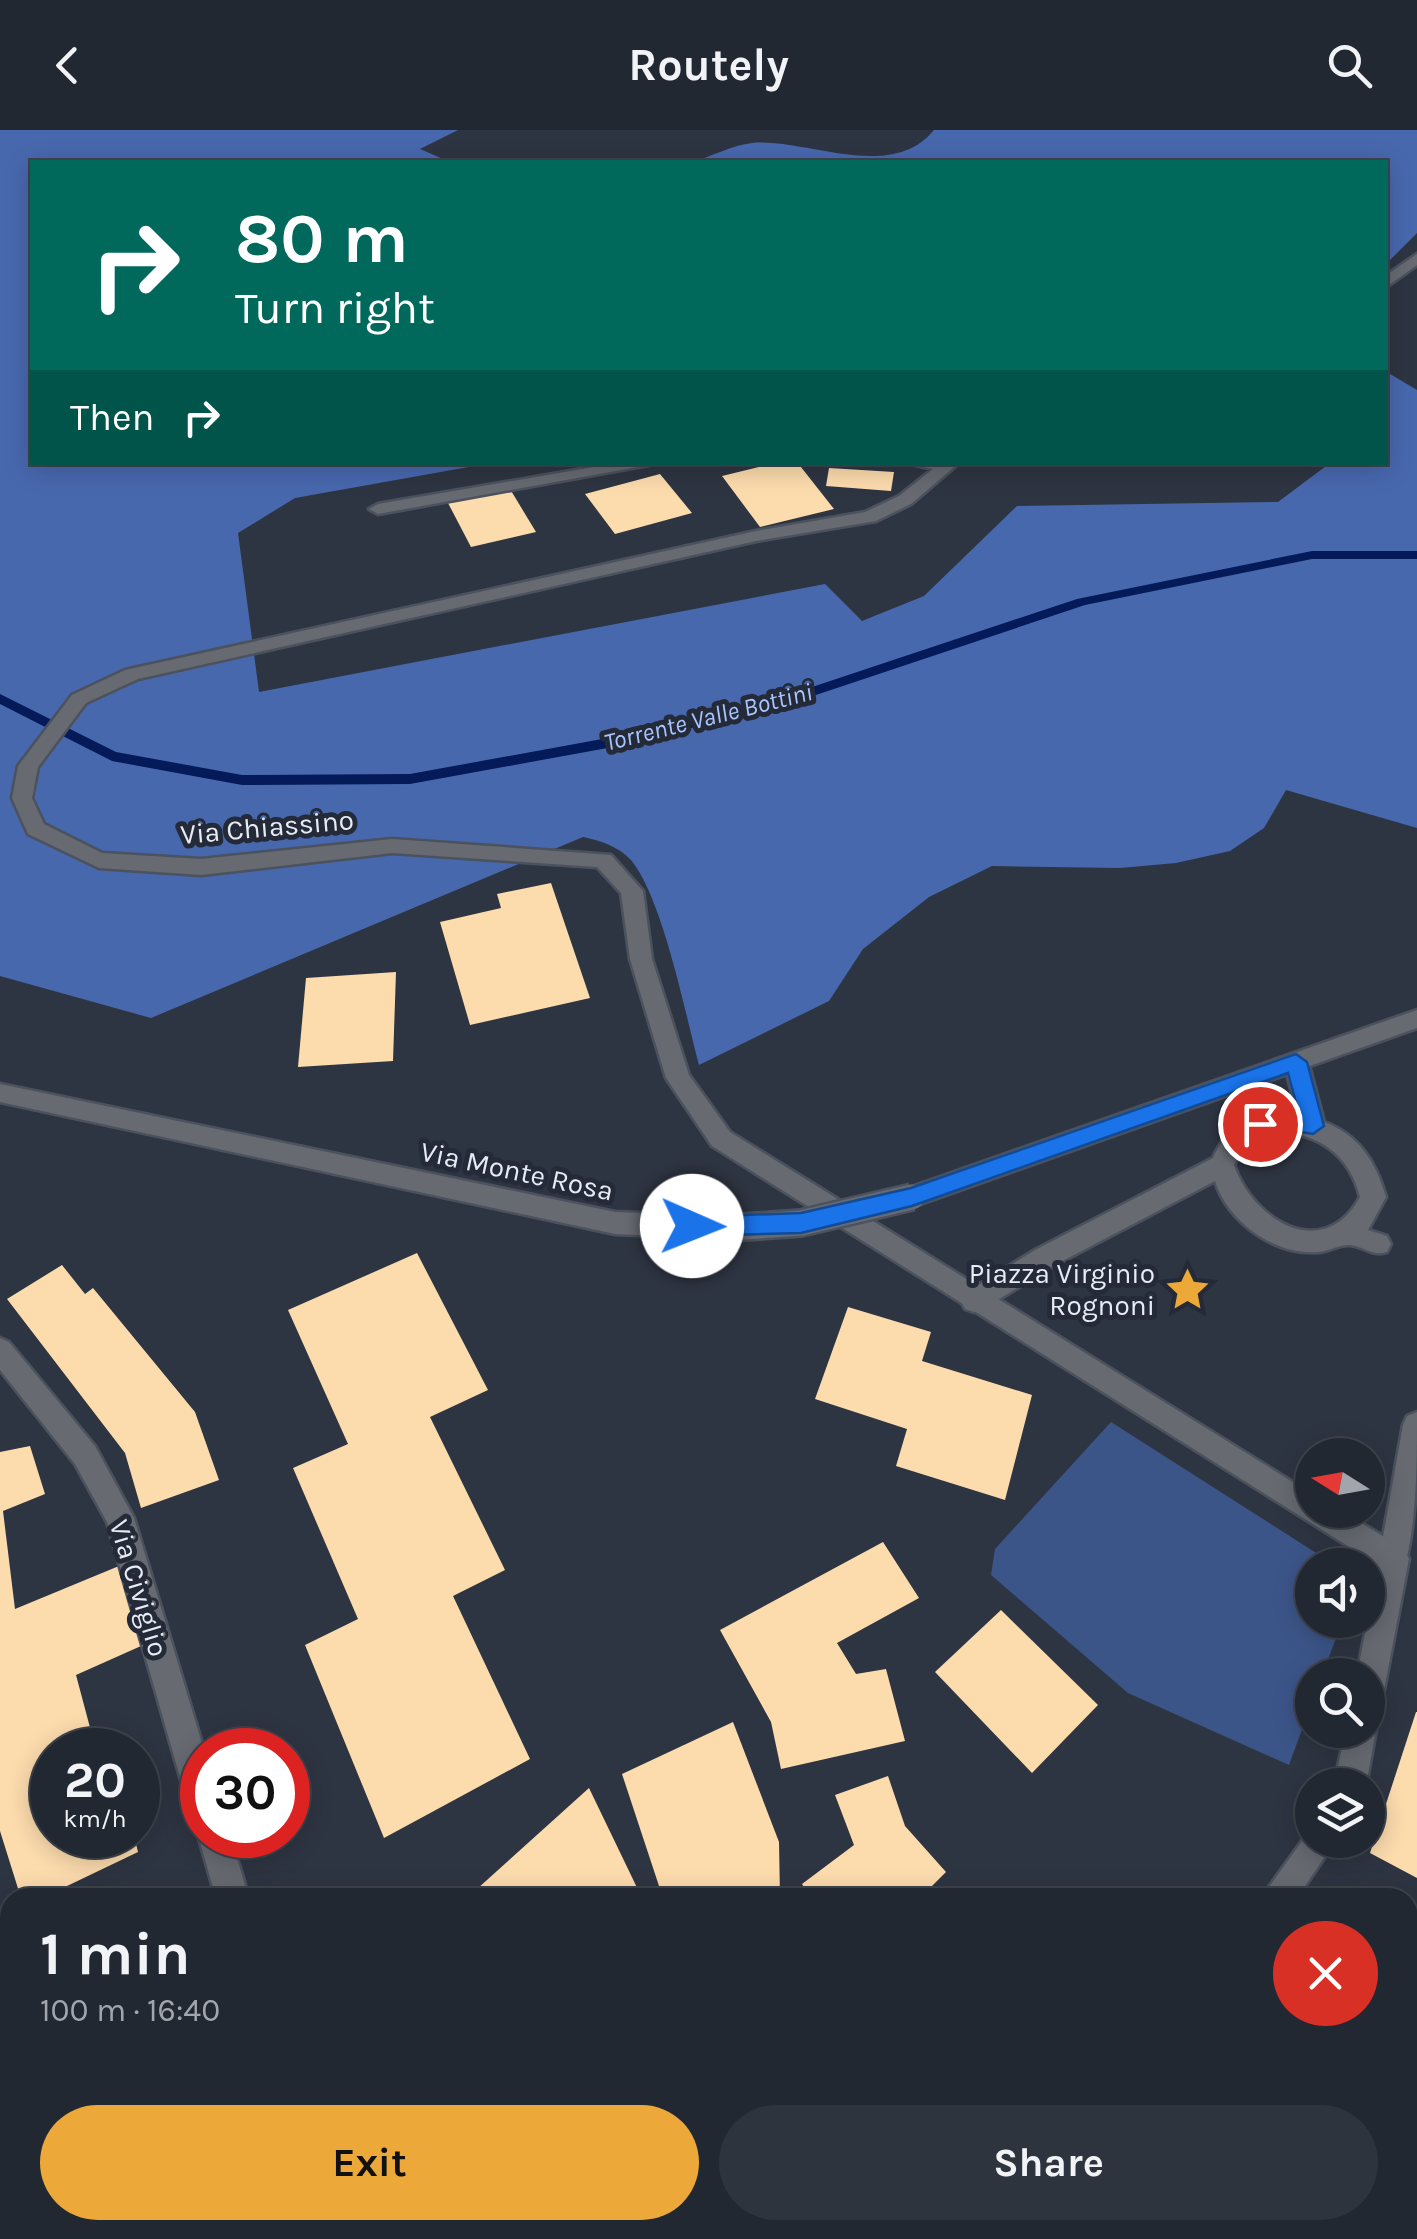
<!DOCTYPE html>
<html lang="en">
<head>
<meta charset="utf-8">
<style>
  body { margin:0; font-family:Karla,sans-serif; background:#2e343e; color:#f1f3f6; height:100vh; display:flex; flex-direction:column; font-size:38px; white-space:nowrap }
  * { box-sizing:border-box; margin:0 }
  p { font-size:32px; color:#a2a6ac }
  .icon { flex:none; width:55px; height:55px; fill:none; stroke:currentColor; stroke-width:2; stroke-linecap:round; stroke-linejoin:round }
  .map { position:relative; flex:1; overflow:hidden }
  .details { position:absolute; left:0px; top:1758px; width:1418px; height:352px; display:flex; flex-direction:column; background:#222832; border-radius:30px 30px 0 0; box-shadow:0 5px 25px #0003,0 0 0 2px #3f444d }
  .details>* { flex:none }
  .top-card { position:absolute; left:30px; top:30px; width:1358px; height:305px; border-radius:0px; box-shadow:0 5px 25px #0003,0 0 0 2px #3f444d; background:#00695c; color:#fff; overflow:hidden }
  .needle { width:65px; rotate:281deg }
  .buttons { position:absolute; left:1295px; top:1308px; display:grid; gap:20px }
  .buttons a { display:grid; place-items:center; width:90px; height:90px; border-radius:50%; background:#222832; box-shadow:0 5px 25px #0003,0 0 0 2px #3f444d; font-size:50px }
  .speed { position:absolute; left:30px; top:1598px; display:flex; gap:20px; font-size:50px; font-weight:700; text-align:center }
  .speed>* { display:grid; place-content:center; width:130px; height:130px; border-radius:50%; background:#222832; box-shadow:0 5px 25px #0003,0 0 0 2px #3f444d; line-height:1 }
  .speed small { font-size:25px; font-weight:400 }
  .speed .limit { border:15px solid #d22; background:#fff; color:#111 }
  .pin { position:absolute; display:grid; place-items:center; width:85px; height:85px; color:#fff; margin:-42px; border:5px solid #fff; border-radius:50%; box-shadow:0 2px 10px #0007 }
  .me { position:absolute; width:110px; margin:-55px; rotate:91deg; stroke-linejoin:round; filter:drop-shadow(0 0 8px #0008) }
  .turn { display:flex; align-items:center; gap:35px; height:210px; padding:0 40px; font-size:45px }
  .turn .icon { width:130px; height:130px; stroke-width:2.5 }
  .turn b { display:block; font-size:70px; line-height:85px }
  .then { display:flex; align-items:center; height:95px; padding:0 40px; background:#0003; gap:20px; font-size:38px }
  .round { display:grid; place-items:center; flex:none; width:105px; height:105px; border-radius:52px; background:#2e343e }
  .summary { display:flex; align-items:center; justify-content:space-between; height:170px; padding:0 40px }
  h1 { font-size:60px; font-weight:700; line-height:75px }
  .button { display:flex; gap:20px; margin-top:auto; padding:20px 40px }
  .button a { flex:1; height:115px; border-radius:60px; background:#eca93a; color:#111; font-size:40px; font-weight:700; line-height:115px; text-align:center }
  .button a+a { background:#2e343e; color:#f1f3f6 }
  header { display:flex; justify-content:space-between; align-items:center; height:130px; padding:0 40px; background:#222832; font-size:45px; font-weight:700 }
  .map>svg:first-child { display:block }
  .green { fill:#3c5589 }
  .forest { fill:#4868ae }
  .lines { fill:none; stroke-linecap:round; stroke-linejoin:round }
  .stream { fill:#041a59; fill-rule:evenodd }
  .building { fill:#fcdbad }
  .lane-casing { stroke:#4b525e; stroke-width:5 }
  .street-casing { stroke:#4b525e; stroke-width:5 }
  .lane { fill:#676a71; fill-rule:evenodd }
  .street { fill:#676a71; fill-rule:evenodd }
  .street-bridge-casing { stroke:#4b525e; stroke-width:30; stroke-linecap:butt }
  .street-bridge { stroke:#676a71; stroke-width:25 }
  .route { fill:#1a73e8; stroke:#114b97; stroke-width:2.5 }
  .labels { text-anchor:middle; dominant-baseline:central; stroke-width:10; stroke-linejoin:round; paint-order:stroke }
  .far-water-label { font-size:25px; font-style:italic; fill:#a8c5ff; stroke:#242a38 }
  .street-label { font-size:28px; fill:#e6ebf4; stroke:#242a38 }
  .poi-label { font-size:28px; fill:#e6ebf4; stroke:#242a38; text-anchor:end }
</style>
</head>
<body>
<header><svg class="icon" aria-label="back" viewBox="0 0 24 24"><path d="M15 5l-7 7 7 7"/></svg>Routely<svg class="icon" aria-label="search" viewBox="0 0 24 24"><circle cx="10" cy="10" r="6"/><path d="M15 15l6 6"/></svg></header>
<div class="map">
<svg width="1417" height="2109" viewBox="0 0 1417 2109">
  <rect width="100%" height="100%" fill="#2e3542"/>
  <polygon class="green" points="1111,1292 1335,1435 1312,1435 1312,1490 1343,1490 1322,1545 1312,1545 1312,1572 1289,1635 1128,1563 991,1445 995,1419"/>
  <g class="forest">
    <path d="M0 0H458L420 19 450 32H32V332L491 333 295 368 238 403 259 562 825 454 862 491 924 466 1017 376 1278 372 1330 333 1385 332V241L1417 260V698L1286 660 1264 698 1230 721 1176 733 1120 738 992 736 929 767 863 819 829 871 699 935C685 883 663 769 631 730 618 716 601 711 583 707L151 888 0 846Z"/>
    <path d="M934 0H1417V103L1385 135V32H692C710 27 733 15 752 13 806 8 891 53 934 0Z"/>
  </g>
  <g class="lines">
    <polygon class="stream" points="1312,421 1417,421 1417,429 1312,429 1085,475 798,571 624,615 410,654 242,655 112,631 0,574 0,564 116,622 242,645 410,644 624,605 794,563 1077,469"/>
  </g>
  <g class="building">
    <polygon points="779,332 797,332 834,379 760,397 722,346"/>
    <polygon points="829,338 894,342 891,361 826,356"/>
    <polygon points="660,344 692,383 615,404 585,364"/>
    <polygon points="510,359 536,402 471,417 448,373"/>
    <polygon points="551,753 590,868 470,895 440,792 501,778 497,764"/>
    <polygon points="396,842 393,931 298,937 306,848"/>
    <polygon points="417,1123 488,1260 430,1287 505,1440 453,1466 530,1629 384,1708 305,1515 358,1489 293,1338 348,1314 288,1180"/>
    <polygon points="62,1135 85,1164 93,1158 195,1282 219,1350 141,1378 125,1323 7,1169"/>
    <polygon points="848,1177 931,1202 922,1231 1032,1265 1005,1370 896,1336 907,1299 815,1269"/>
    <polygon points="30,1316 45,1364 3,1381 15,1479 119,1436 141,1516 76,1545 96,1620 52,1620 52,1705 134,1705 138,1722 42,1768 21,1768 0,1701 0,1322"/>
    <polygon points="883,1412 919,1468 837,1513 856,1544 886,1539 905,1611 781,1639 771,1592 720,1500"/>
    <polygon points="1001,1480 1098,1575 1032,1643 935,1542"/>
    <polygon points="1416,1582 1417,1582 1417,1748 1370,1723"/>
    <polygon points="733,1592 779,1712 780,1768 663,1768 622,1644"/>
    <polygon points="888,1646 905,1696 946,1742 920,1768 811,1768 802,1754 854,1715 835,1665"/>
    <polygon points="589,1658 642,1768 467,1768"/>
    <polygon points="10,1978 10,2100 166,2100 148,2109 0,2109 0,1983"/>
    <polygon points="226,2100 336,2100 339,2109 229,2109"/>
    <polygon points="477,2100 661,2100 665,2109 460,2109"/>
    <polygon points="701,2100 914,2100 920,2109 706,2109"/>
    <polygon points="1066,2100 1177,2100 1180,2105 1178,2109 1058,2109"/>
  </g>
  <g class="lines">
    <defs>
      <g id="lane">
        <path d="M1296 923 1308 932 1324 992C1359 1005 1376 1032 1386 1067L1368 1100 1387 1106 1391 1114 1387 1122C1372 1127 1364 1116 1350 1115 1340 1114 1329 1121 1319 1122 1275 1126 1228 1092 1215 1051L1053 1136 983 1179 974 1182 965 1179 961 1171 965 1163 1035 1120 1213 1028C1230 990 1257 979 1297 983L1284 932ZM1276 1000C1319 1005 1349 1023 1360 1067 1324 1133 1253 1091 1234 1035 1244 1014 1253 1005 1276 1000Z"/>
        <path d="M1417 1282C1417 1332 1417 1392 1404 1439L1394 1443 1384 1439 1379 1429 1403 1295 1407 1286Z"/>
      </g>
      <g id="street">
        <polygon points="1417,124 1417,135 1385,158 1385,146"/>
        <polygon points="623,332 665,332 378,384 369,379 378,374"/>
        <polygon points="903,332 960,332 911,374 876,391 756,411 138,549 86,573 38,637 32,668 44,694 102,723 201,729 392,709 611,725 643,761 652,829 689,945 730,1002 1312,1364 1312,1380 1340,1380 1404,1419 1409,1429 1383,1565 1379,1576 1368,1580 1368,1545 1357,1545 1378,1435 712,1016 666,948 630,829 621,763 597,737 392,723 201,745 99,738 28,704 12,668 18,636 72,565 125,540 756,401 865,382 899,366 933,339"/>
        <polygon points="1417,880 1417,898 912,1077 903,1074 899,1067 903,1060"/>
        <polygon points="0,954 615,1082 730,1087 739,1090 743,1098 739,1106 730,1109 615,1104 0,972"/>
        <polygon points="0,1208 9,1212 95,1316 134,1388 204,1620 202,1684 191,1679 186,1668 107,1392 75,1334 0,1240"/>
        <polygon points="1368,1587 1376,1600 1366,1655 1334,1655 1346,1600 1368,1600"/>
        <polygon points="202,1694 202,1705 230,1705 249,1768 216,1768 198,1705"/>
        <polygon points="1312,1697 1312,1710 1336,1710 1297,1768 1261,1768"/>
        <polygon points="341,2100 377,2100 379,2109 343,2109"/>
        <rect x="663" y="2100" width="36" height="9"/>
        <polygon points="1008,2100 1047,2100 1043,2109 1005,2109"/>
      </g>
    </defs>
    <use href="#lane" class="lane-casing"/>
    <use href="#street" class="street-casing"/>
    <use href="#lane" class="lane"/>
    <use href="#street" class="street"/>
    <defs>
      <polyline id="street-bridge" points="730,1098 801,1093 912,1067"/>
    </defs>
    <use href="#street-bridge" class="street-bridge-casing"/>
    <use href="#street-bridge" class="street-bridge"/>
  </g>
  <polygon class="route" points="1296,924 1307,932 1324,996 1313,1004 1282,999 1260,1002 1249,994 1260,985 1299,984 1288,943 912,1076 801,1103 692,1106 680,1096 692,1087 801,1083 911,1058"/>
  <defs>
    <symbol id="sight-bare" viewBox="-9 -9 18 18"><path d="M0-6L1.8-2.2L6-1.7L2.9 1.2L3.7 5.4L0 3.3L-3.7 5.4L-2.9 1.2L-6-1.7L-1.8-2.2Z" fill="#eca93a" stroke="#242a38" stroke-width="2.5" paint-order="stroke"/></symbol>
  </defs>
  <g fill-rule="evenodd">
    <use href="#sight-bare" x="1156" y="1128" width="63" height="63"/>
  </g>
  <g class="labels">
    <g class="far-water-label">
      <text transform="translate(708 587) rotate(-14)">Torrente Valle Bottini</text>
    </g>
    <g class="street-label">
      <text transform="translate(267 697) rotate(-5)">Via Chiassino</text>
      <text transform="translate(517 1041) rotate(12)">Via Monte Rosa</text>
      <text transform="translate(139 1458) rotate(73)">Via Civiglio</text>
    </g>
    <g class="poi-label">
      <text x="1155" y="1143">Piazza Virginio<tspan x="1155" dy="32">Rognoni</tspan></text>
    </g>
  </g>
</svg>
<div class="buttons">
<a><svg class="needle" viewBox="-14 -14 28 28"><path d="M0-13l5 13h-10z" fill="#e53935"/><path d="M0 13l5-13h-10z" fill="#a2a6ac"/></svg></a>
<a><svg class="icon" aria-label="sound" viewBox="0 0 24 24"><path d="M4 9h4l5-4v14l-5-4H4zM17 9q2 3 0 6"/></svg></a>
<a><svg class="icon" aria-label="search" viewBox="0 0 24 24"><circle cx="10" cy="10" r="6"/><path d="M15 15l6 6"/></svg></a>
<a><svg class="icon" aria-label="layers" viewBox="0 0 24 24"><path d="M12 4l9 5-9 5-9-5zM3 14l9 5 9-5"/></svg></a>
</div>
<div class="speed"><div>20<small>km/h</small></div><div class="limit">30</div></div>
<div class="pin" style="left:1260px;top:994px;background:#d93025"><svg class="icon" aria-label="arrive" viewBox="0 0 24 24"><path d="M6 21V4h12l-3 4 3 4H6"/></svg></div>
<svg class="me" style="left:692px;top:1096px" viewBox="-20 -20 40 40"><circle r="19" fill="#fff"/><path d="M0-13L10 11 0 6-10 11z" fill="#1a73e8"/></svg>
<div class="top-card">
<div class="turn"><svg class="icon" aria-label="right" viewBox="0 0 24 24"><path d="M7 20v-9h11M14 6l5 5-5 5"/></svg><div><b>80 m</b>Turn right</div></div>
<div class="then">Then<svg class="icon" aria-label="right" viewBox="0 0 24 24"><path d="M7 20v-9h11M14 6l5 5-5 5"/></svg></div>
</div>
<section class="details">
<div class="summary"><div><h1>1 min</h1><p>100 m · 16:40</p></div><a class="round" style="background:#d93025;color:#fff"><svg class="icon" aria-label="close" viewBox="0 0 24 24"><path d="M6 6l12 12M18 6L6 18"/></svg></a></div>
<div class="button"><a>Exit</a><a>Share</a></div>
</section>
</div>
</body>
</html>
